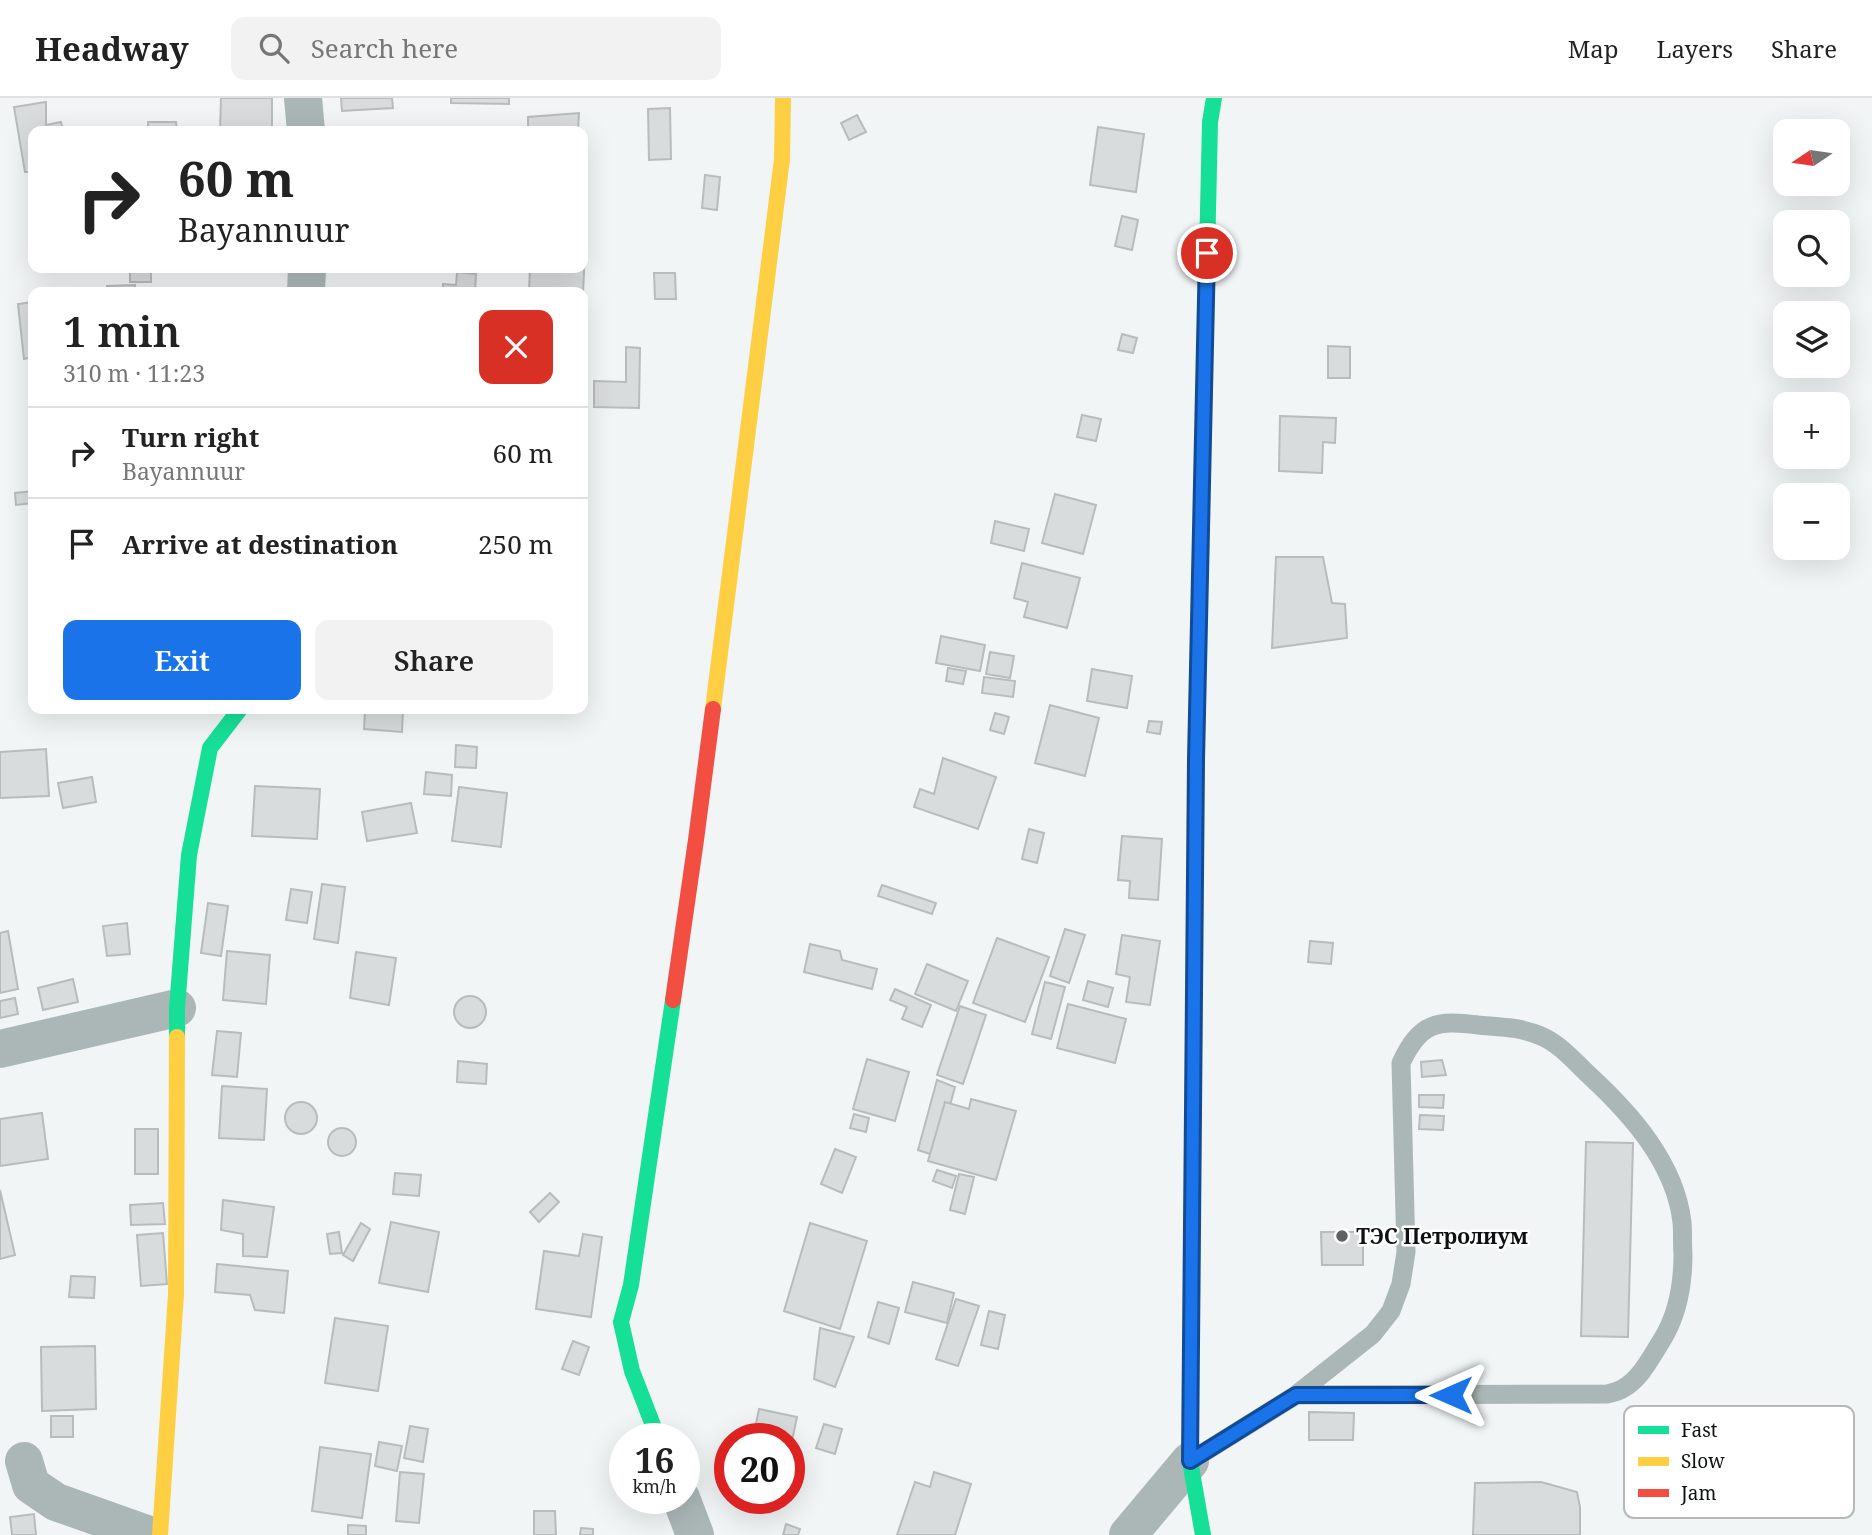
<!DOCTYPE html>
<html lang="en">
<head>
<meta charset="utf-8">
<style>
  body { margin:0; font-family:"Noto Serif",serif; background:#f2f2f2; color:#222; height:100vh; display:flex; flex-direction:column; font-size:26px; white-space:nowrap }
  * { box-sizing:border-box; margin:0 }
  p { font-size:23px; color:#767676 }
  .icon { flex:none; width:38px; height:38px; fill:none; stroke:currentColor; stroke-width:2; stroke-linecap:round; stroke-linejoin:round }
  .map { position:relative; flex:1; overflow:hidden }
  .panel { position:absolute; left:28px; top:189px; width:560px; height:427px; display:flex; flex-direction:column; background:#fff; border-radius:14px; box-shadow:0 7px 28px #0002 }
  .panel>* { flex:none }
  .guide { position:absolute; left:28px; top:28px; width:560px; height:147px; border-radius:14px; box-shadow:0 7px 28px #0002; background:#fff; color:#222; overflow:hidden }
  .needle { width:46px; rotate:257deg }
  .fabs { position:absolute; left:1773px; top:21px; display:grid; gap:14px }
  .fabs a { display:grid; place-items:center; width:77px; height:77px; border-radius:14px; background:#fff; box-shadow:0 7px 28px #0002; font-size:35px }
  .speed { position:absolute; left:609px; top:1325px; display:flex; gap:14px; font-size:35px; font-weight:700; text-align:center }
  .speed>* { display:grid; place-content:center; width:91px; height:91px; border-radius:50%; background:#fff; box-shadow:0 7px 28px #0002; line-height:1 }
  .speed small { font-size:18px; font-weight:400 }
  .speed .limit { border:10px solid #d22; background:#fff; color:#111 }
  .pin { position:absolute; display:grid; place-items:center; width:60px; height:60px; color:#fff; margin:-30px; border:4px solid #fff; border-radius:50%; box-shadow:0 2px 7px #0007 }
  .me { position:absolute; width:77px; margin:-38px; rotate:270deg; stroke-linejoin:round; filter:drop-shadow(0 0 5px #0008) }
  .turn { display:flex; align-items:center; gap:24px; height:147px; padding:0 35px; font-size:32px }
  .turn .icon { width:91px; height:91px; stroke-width:2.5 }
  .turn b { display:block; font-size:49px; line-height:60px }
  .round { display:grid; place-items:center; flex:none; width:74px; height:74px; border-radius:14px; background:#f2f2f2 }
  .headline { display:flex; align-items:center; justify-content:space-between; height:119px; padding:0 35px }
  h1 { font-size:42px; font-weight:600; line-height:52px }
  .primary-button { display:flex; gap:14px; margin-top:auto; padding:14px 35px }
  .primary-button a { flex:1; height:80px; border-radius:14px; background:#1a73e8; color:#fff; font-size:28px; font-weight:600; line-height:80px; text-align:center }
  .primary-button a+a { background:#f2f2f2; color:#222 }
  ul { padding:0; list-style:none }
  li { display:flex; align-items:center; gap:21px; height:91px; padding:0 35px; border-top:2px solid #e0e0e0 }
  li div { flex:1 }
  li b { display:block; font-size:26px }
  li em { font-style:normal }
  header { display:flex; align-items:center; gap:42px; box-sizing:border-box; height:98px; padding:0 35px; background:#fff; border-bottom:2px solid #e0e0e0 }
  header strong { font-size:33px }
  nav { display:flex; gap:38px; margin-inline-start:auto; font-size:24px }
  .search { width:490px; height:63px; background:#f2f2f2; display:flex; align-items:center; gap:18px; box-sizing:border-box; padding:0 24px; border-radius:14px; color:#767676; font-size:26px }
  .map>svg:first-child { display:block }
  .building { fill:#d9dcdc; stroke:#b9bcbc; stroke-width:2 }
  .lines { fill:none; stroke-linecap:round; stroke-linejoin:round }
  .lane { stroke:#abb7b6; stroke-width:19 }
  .street { stroke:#abb7b6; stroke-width:38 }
  .fast { stroke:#16e098; stroke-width:16 }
  .slow { stroke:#ffcf43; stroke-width:16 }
  .jam { stroke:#f24e42; stroke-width:16 }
  .route-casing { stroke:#114b97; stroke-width:18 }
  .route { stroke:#1a73e8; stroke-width:12 }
  .poi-dot { fill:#5e6161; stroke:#fff; stroke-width:2.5 }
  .labels { text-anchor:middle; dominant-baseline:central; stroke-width:5; stroke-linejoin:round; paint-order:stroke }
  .poi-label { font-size:21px; font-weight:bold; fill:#0f1212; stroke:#fff; text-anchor:start }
  .key { fill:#fff; stroke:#b7b8b8; stroke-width:2 }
  .key-label { font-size:19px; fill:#0f1212 }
</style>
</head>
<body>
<header>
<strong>Headway</strong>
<div class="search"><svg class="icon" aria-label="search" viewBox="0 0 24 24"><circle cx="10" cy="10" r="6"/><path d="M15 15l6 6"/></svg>Search here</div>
<nav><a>Map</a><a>Layers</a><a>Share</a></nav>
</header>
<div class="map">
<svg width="1872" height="1437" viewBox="0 0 1872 1437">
  <rect width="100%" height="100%" fill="#f1f5f5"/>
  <g class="building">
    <polygon points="221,0 272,0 272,30 220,33"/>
    <polygon points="341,0 392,0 393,10 342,13"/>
    <polygon points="451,0 509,0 509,6 451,5"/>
    <polygon points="46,4 46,27 61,24 63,33 33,33 33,74 25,74 14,9"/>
    <polygon points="670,10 671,61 649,62 648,11"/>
    <polygon points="579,15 578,33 528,33 528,19"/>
    <polygon points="857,17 866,34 849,42 841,25"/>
    <polygon points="148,24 176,24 177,33 148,33"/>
    <polygon points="1098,29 1144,36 1136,94 1090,87"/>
    <polygon points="705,77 720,79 717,112 702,110"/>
    <polygon points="1122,118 1138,122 1132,152 1115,148"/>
    <polygon points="583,132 586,132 583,195 529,193 530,170 583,170"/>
    <rect x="130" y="170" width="21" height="14"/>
    <polygon points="457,174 476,176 475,194 443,194 443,186 456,187"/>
    <polygon points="654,175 675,175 676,201 655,201"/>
    <polygon points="135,187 135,194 107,194 107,188"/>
    <polygon points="33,204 33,259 24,261 18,206"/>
    <polygon points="1122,236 1137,240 1133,255 1118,252"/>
    <polygon points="1328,248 1350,249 1350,280 1328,280"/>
    <polygon points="626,249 640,250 639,310 594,309 594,283 626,284"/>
    <polygon points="1082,317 1101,321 1096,343 1077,339"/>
    <polygon points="1280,318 1336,320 1335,345 1323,344 1322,375 1279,373"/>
    <polygon points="33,393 33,405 16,407 15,395"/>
    <polygon points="1055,396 1096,407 1083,456 1042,445"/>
    <polygon points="995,423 1029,431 1024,453 991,445"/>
    <polygon points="1276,459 1323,459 1332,505 1345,506 1347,540 1272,550"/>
    <polygon points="1022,465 1080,480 1067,530 1024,519 1028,504 1014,500"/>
    <polygon points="941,538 985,547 980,573 936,565"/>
    <polygon points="990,554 1014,558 1010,580 986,576"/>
    <polygon points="948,570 966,573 963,586 946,583"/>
    <polygon points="1092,571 1132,578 1127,610 1087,603"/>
    <polygon points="984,579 1015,583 1013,599 982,595"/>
    <polygon points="1050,607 1099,620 1085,678 1035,665"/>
    <polygon points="365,611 403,611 402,634 364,631"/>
    <polygon points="995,615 1009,619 1004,636 990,632"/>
    <polygon points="1149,623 1162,624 1160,636 1147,634"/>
    <polygon points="456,647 477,649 476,670 455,669"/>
    <polygon points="46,651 49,698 0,700 0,654"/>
    <polygon points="943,660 996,679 978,731 914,709 920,691 934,696"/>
    <polygon points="426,674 452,677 451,698 424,696"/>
    <polygon points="92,679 96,704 63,710 58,685"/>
    <polygon points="255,688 320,691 317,741 252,738"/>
    <polygon points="459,689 507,695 501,749 452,743"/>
    <polygon points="411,705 417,735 367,743 362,714"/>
    <polygon points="1029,731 1044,735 1037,765 1022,761"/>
    <polygon points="1122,738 1162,741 1158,802 1129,800 1130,783 1118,782"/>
    <polygon points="322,786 345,789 338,845 314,841"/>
    <polygon points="882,787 936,805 932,816 878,798"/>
    <polygon points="291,791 312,794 307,825 286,822"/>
    <polygon points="208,805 228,808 221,858 201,855"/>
    <polygon points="127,825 130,856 107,858 103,828"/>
    <polygon points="1065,831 1085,837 1069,885 1050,878"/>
    <polygon points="8,833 18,891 0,895 0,835"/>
    <polygon points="1122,837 1160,843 1150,907 1126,904 1130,879 1116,876"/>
    <polygon points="997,840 1049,859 1025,924 973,905"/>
    <polygon points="1310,843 1333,845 1331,866 1308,864"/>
    <polygon points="810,846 840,853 842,862 877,871 872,891 804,874"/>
    <polygon points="227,853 270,857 266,906 223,902"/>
    <polygon points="356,854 396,860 389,907 350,900"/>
    <polygon points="927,866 968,883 956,913 915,896"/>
    <polygon points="73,881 78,904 43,912 38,890"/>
    <polygon points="1088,883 1113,890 1108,909 1083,902"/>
    <polygon points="1045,884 1065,889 1051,941 1032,936"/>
    <polygon points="895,891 931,907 922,929 902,921 907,909 890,902"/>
    <circle cx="470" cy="914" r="16"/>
    <polygon points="15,900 18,916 0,920 0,903"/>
    <polygon points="1068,906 1126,921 1115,965 1057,950"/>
    <polygon points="960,908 986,917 963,986 937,977"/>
    <polygon points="217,933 241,935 237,979 212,977"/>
    <polygon points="867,961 909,974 895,1023 853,1011"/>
    <polygon points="1442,962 1446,977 1422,979 1421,964"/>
    <polygon points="458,963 487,966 486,986 457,984"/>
    <polygon points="937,982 955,989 936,1058 918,1052"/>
    <polygon points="222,988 267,991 264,1042 219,1040"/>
    <polygon points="1419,997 1444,997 1443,1010 1419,1009"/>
    <polygon points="971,1001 1016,1013 996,1082 928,1063 945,1004 969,1011"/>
    <circle cx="301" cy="1020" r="16"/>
    <polygon points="42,1015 48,1061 0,1068 0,1021"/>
    <polygon points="854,1016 869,1020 866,1034 850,1030"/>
    <polygon points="1420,1017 1444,1018 1443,1032 1419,1031"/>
    <circle cx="342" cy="1044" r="14"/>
    <rect x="135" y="1031" width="23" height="45"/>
    <polygon points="1586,1044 1633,1045 1628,1239 1581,1238"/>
    <polygon points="835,1051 856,1059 842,1095 821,1086"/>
    <polygon points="937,1072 956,1078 952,1090 933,1083"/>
    <polygon points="395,1075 421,1077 419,1098 393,1096"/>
    <polygon points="959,1076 974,1079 965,1116 950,1112"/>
    <polygon points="0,1092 15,1157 0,1161"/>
    <polygon points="550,1095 559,1104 539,1124 530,1114"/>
    <polygon points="223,1102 274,1109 267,1159 243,1158 243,1136 221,1132"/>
    <polygon points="163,1105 165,1126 131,1127 130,1107"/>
    <polygon points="391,1124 439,1134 428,1194 379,1185"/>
    <polygon points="361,1125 370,1131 353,1163 343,1157"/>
    <polygon points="810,1125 867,1143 840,1231 784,1213"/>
    <polygon points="339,1134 342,1155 330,1156 327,1136"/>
    <polygon points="1321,1134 1363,1134 1363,1167 1322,1167"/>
    <polygon points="163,1135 167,1186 141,1188 137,1137"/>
    <polygon points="583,1136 602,1139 591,1219 536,1211 544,1153 579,1158"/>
    <polygon points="217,1166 288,1173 284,1215 255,1212 250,1197 215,1194"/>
    <polygon points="71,1178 95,1179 94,1200 69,1199"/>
    <polygon points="913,1184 954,1195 947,1225 905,1214"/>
    <polygon points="956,1201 979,1208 958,1268 936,1261"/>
    <polygon points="878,1204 899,1210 889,1246 868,1239"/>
    <polygon points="989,1213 1005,1217 998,1251 981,1247"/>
    <polygon points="335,1220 388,1228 378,1293 325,1285"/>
    <polygon points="820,1230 854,1239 835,1289 814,1281"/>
    <polygon points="573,1243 589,1249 579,1277 562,1271"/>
    <polygon points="95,1248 96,1311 42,1313 41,1249"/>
    <polygon points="759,1311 797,1319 789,1357 789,1340 753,1340"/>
    <polygon points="1309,1314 1354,1315 1353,1342 1309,1342"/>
    <rect x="51" y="1318" width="22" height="21"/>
    <polygon points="824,1326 842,1331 835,1356 816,1350"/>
    <polygon points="410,1328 428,1331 423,1364 404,1360"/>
    <polygon points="379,1344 402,1348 397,1373 375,1368"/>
    <polygon points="320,1349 371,1356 362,1420 312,1413"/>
    <polygon points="400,1374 424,1376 419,1425 396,1423"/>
    <polygon points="934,1374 971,1386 955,1437 897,1437 915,1384 930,1389"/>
    <polygon points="1541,1384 1577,1394 1580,1409 1580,1437 1473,1437 1475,1385"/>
    <polygon points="534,1413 555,1413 556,1437 534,1437"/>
    <polygon points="34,1416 36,1437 12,1437 10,1419"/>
    <polygon points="786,1426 800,1431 798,1437 783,1437"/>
    <polygon points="348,1427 366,1428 366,1437 348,1437"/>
    <polygon points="581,1430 593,1431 593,1437 580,1437"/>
  </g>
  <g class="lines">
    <path class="lane" d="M1190 1363 1296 1297 1607 1296C1611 1295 1617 1294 1622 1291 1640 1282 1651 1259 1662 1242 1678 1216 1683 1186 1683 1156 1682 1145 1683 1134 1682 1124 1675 1065 1631 1016 1590 978 1575 964 1560 946 1541 938 1521 929 1499 929 1478 927 1437 922 1420 924 1401 965L1406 1154 1401 1186 1391 1213 1373 1236 1296 1297"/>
    <g class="street">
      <polyline points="303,0 306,33"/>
      <polyline points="306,194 307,170"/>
      <polyline points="0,951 177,910"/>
      <polyline points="24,1363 31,1387 56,1404 149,1437"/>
      <polyline points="681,1400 695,1437"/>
      <polyline points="1128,1437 1190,1363"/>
    </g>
    <g class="fast">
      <polyline points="1199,512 1210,24 1214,0"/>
      <polyline points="177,939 177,910 189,757 210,650 240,611"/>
      <polyline points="1193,1067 1190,1363 1203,1437"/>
      <polyline points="658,1340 632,1273 621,1224 631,1187 673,902"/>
    </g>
    <g class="slow">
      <polyline points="713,611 782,61 783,0"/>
      <polyline points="1193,1067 1196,661 1199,512"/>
      <polyline points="160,1437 176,1196 177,939"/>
    </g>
    <polyline class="jam" points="673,902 696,742 713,611"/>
  </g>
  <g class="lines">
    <defs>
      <polyline id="route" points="1207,155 1196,662 1190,1363 1296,1297 1451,1297"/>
    </defs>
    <use href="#route" class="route-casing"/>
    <use href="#route" class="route"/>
  </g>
  <circle class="poi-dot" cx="1342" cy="1138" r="7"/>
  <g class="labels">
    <g class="poi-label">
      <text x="1356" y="1138">ТЭС Петролиум</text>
    </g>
  </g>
  <rect x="1624" y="1308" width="230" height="112" rx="10" class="key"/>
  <rect x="1638" y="1328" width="31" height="8" fill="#16e098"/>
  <rect x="1638" y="1359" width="31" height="9" fill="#ffcf43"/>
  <rect x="1638" y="1391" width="31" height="8" fill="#f24e42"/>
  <g class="key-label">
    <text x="1681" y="1339">Fast</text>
    <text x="1681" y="1370">Slow</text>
    <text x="1681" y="1402">Jam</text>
  </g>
</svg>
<div class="fabs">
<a><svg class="needle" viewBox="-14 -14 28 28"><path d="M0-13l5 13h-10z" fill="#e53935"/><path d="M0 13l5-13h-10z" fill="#767676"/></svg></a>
<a><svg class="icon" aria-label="search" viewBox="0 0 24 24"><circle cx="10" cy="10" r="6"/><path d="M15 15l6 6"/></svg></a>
<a><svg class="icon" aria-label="layers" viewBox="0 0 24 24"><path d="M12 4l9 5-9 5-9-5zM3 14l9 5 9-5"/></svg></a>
<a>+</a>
<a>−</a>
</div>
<div class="speed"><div>16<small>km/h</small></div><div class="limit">20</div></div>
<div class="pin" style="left:1207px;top:155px;background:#d93025"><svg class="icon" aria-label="arrive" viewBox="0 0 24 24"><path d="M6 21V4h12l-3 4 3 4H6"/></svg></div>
<svg class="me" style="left:1451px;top:1297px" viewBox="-20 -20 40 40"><path d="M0-17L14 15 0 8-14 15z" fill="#1a73e8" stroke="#fff" stroke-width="4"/></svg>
<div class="guide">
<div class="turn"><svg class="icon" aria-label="right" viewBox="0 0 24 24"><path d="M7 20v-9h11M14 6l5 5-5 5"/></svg><div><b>60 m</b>Bayannuur</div></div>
</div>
<section class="panel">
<div class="headline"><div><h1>1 min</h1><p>310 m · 11:23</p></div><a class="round" style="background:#d93025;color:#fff"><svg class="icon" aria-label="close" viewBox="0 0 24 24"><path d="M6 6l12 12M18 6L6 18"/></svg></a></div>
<ul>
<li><svg class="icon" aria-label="right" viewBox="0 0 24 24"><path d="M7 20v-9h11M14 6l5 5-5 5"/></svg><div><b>Turn right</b><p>Bayannuur</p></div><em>60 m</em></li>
<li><svg class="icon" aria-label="arrive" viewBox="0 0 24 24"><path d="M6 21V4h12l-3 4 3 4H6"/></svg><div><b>Arrive at destination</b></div><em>250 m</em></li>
</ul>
<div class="primary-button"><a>Exit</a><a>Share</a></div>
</section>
</div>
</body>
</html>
